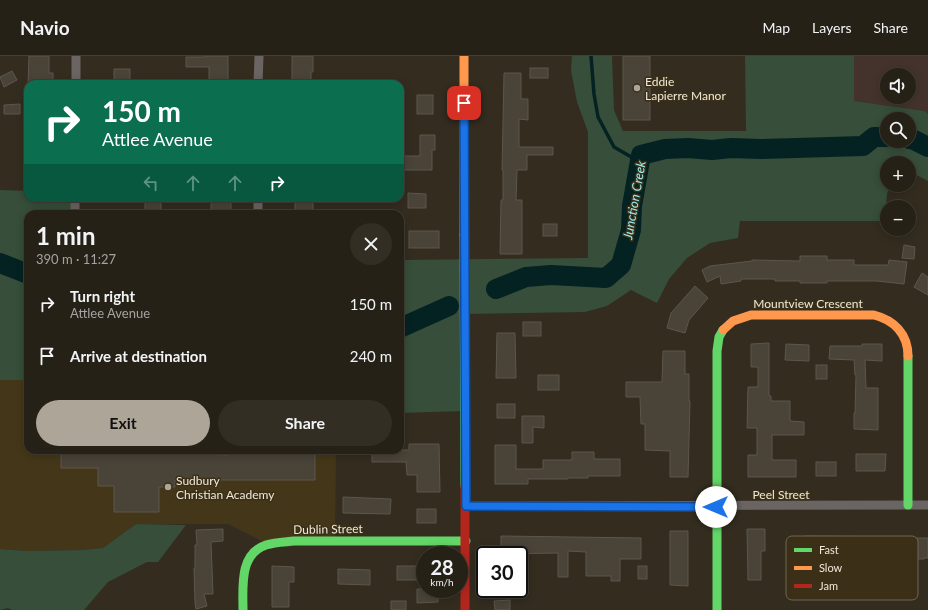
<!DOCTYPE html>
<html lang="en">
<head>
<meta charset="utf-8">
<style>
  body { margin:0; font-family:Lato,sans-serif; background:#322e24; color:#f1f3f6; height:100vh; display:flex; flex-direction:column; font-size:15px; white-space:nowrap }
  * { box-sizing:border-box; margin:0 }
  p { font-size:13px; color:#a4a3a1 }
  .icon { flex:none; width:22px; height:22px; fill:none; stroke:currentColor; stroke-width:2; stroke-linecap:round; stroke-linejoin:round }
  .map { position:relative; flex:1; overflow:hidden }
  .panel { position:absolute; left:24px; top:154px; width:380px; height:244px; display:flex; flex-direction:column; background:#262117; border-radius:12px; box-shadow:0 2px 10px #0003,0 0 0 1px #423e36 }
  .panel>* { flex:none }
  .banner { position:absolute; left:24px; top:24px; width:380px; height:122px; border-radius:12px; box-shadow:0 2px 10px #0003,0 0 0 1px #423e36; background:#0b6e4f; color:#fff; overflow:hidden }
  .fabs { position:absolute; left:880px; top:12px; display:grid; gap:8px }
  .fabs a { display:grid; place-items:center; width:36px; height:36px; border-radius:50%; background:#262117; box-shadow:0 2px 10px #0003,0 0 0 1px #423e36; font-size:20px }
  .speed { position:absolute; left:416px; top:490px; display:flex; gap:8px; font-size:20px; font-weight:700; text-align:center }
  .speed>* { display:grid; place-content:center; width:52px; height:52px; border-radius:50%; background:#262117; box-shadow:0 2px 10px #0003,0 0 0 1px #423e36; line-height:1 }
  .speed small { font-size:10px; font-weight:400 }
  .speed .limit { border:2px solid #111; border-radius:6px; background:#fff; color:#111 }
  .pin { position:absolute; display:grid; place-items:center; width:34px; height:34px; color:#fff; margin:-17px; border-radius:8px; box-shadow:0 2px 6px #0006 }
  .me { position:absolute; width:44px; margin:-22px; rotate:270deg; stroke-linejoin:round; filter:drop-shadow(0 0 3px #0008) }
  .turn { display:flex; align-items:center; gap:14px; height:84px; padding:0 12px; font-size:18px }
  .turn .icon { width:52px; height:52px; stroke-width:2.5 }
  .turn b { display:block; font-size:28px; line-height:34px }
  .lanes { display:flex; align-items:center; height:38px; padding:0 12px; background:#0003; justify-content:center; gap:20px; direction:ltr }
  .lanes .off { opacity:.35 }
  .round { display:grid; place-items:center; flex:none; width:42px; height:42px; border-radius:21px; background:#322e24 }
  .head { display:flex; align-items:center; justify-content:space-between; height:68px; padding:0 12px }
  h1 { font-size:24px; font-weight:700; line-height:30px }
  .button { display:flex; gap:8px; margin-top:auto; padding:8px 12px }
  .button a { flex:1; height:46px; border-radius:24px; background:#ada698; color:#111; font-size:16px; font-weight:700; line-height:46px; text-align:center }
  .button a+a { background:#322e24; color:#f1f3f6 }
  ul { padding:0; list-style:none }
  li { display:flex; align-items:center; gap:12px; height:52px; padding:0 12px }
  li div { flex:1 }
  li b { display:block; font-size:15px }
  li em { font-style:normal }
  header { display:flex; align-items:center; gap:24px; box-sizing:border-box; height:56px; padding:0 20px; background:#262117; border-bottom:1px solid #423e36 }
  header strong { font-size:19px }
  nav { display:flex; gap:22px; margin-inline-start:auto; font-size:14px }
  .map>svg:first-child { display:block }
  .commercial { fill:#44332d; fill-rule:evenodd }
  .built { fill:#443719 }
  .green { fill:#364e3a; fill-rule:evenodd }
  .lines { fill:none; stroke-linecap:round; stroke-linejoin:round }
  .stream { stroke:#052223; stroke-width:3.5 }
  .river { stroke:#052223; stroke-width:20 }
  .building { fill:#494338; stroke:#5c564c }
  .street { stroke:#6a6462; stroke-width:9 }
  .fast { stroke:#63d668; stroke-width:9 }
  .slow { stroke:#ff974d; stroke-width:9 }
  .jam { stroke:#b3261e; stroke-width:9 }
  .route-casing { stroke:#114b97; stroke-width:10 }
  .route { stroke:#1a73e8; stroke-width:7 }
  .poi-dot { fill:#ada698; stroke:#3b3017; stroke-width:1.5 }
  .labels { text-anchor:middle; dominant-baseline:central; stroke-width:3; stroke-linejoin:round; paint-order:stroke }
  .poi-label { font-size:12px; fill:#efe8d9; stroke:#3b3017; text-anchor:start }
  .street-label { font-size:12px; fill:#efe8d9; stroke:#3b3017 }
  .water-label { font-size:13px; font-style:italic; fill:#99ebef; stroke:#3b3017 }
  .key { fill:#3b3017; stroke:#716751; stroke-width:1 }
  .key-label { font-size:11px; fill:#efe8d9 }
</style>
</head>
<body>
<header>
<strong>Navio</strong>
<nav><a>Map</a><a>Layers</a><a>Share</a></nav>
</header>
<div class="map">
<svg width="928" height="554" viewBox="0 0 928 554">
  <rect width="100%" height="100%" fill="#332c1f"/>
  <path class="commercial" d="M854 0H928V58L925 55 854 45ZM887 19H909V41H887Z"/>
  <polygon class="built" points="0,324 28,324 28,394 336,394 335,486 270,489 228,468 136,468 103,492 81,494 27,495 0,493"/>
  <g class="green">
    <path d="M572 0H612L614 54 623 75H746L745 0H854V45L925 55 928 58V125L909 115V107H887V129H890L887 138 885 165H740L738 182 710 187 687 202 669 223 657 247 631 234 607 250 585 256 463 258 464 355 400 357V204L588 202V76L577 46 571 14ZM887 63H909V85H887Z"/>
    <polygon points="0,134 28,135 28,142 74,142 74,158 28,158 28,324 0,324"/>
    <polygon points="136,468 186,469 158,506 147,506 108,526 84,554 12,554 8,552 0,554 0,493 27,495 81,494 103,492"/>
  </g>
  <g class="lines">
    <polyline class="stream" points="591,0 594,38 598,61 614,91 640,106"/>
    <g class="river">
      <polyline points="909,83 914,84 928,91"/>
      <polyline points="0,207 28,218"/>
      <polyline points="496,233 526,221 551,219 606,222 621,209 631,174 632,150 641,99 665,93 688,92 712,94 731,92 761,93 863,90 874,81 887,81"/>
      <polyline points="400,272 449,250"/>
    </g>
  </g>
  <g class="building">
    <polygon points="29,0 49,0 49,17 53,17 53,28 28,28"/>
    <polygon points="205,0 228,0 228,28 209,28 209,11 186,11 186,1 205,1"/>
    <polygon points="292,0 313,0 313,16 311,16 311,28 292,28"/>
    <rect x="623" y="0" width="27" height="64"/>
    <rect x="530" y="12" width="18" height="10"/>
    <rect x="114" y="13" width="16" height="15"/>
    <polygon points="12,15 17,24 4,31 0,21"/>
    <polygon points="504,17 521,17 521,43 528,43 528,64 519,63 519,91 553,91 553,99 527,99 527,114 517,114 516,144 522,144 522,198 500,198 501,144 503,144 503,114 502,114"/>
    <rect x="417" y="39" width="16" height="19"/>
    <polygon points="20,48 20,58 4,58 4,49"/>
    <polygon points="420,79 435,79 435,94 432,94 432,114 404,114 404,100 420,100"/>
    <polygon points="408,137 426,138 426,152 408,152"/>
    <polygon points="211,142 229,142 230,146 231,146 231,158 211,158"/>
    <rect x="295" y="142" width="18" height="16"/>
    <rect x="145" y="144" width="16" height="13"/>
    <rect x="543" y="168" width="14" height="12"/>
    <rect x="409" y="175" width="30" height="17"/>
    <polygon points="904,189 915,191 914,203 902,202"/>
    <polygon points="800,200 827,200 827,204 854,204 854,209 888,209 889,204 907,206 904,228 877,225 827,225 827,227 800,227 800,225 775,225 775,223 741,223 741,225 721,228 720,220 707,226 702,214 710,210 752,205 752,204 800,205"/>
    <polygon points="922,217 928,221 928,239 914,231"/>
    <polygon points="695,230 708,242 689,264 685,277 667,272 671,257"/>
    <rect x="523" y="266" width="18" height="14"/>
    <polygon points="497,277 515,277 516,322 496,322"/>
    <polygon points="769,287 769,340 771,340 771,345 790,345 790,365 804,366 804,379 772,379 772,404 796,404 796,421 748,421 748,399 757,399 757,372 747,372 748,331 758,331 758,311 751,311 751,288"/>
    <polygon points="786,288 809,289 809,305 785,304"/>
    <polygon points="862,288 882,288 882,305 865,304 866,332 878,332 878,374 854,373 854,357 855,357 856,319 855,319 854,304 829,303 830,290 862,290"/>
    <polygon points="663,295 685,295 685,318 689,318 689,345 690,345 688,421 670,421 670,395 645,394 645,368 641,368 640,341 626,341 626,326 662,326"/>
    <rect x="816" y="309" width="11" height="14"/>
    <rect x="538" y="319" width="21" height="15"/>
    <rect x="497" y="348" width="18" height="14"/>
    <polygon points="522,360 544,360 544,372 533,371 533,387 522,387"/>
    <polygon points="409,388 439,388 440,436 417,436 417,419 407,419 406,406 372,406 372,394 409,394"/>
    <polygon points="495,389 516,389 516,413 543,413 543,404 572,404 572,396 594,396 594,403 620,403 620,420 588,420 588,422 568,422 568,423 528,423 528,428 495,428"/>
    <polygon points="61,394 193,394 193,398 229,399 229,394 315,394 315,424 175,424 175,431 159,431 159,456 114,456 114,430 98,430 98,412 61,412"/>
    <polygon points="856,398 886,398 885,415 856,415"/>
    <rect x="816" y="406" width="20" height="14"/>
    <polygon points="343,441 391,443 390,458 343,457"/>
    <rect x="417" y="453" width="19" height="14"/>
    <polygon points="223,473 223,485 211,486 213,538 204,538 207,550 196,553 195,547 194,512 195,512 195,489 197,489 196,474"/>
    <polygon points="747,473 765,473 765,495 761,495 761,524 748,524"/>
    <polygon points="670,475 688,475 688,530 670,529"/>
    <polygon points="501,480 641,482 641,503 620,503 620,525 611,525 611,520 586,520 586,496 568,495 568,521 558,521 558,497 501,498"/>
    <polygon points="805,480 911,481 911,482 928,482 928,502 924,502 924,503 886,503 886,496 858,495 859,514 841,514 841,496 804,495"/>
    <polygon points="272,510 294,511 294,526 289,526 289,551 272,551"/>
    <rect x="397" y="510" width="28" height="14"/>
    <rect x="638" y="510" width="9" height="13"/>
    <polygon points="338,513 370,514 370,529 338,528"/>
    <polygon points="417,533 438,533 438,546 417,547"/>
    <polygon points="510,544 510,554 495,554 494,545"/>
    <rect x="391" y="545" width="15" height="9"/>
  </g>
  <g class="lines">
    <g class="street">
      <polyline points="76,28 76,0"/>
      <polyline points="258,28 259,0"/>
      <polyline points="75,158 75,142"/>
      <polyline points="258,158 258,142"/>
      <polyline points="466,450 928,449"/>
    </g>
    <g class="fast">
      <polyline points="464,179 465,430"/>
      <polyline points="908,300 908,449"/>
      <path d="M243 554C243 531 239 498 266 489 275 486 285 486 294 485H466"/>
      <polyline points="717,554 717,295 719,281 723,274"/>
    </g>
    <g class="slow">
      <polyline points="464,0 464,179"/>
      <path d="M723 274 733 265 751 259H874C894 264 908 278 908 300"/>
    </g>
    <polyline class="jam" points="465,430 465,554"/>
  </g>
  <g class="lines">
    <defs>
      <polyline id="route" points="464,47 466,450 716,451"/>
    </defs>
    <use href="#route" class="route-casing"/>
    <use href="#route" class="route"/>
  </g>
  <g class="poi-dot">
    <circle cx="637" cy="32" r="4"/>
    <circle cx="168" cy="431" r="4"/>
  </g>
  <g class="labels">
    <g class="poi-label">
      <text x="645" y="25">Eddie<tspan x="645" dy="14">Lapierre Manor</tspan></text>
      <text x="176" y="424">Sudbury<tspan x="176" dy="14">Christian Academy</tspan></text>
    </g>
    <g class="street-label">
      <text x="808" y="247">Mountview Crescent</text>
      <text x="781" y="438">Peel Street</text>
      <text transform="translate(328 473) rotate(-1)">Dublin Street</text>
    </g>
    <g class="water-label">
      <text transform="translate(634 144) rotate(-80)">Junction Creek</text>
    </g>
  </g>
  <rect x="786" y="480" width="132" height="64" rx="6" class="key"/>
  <rect x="794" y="492" width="18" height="4" fill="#63d668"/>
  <rect x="794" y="510" width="18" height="4" fill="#ff974d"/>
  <rect x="794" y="528" width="18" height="4" fill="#b3261e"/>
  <g class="key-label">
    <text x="819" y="498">Fast</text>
    <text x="819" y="516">Slow</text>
    <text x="819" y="534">Jam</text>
  </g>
</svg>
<div class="fabs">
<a><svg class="icon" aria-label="sound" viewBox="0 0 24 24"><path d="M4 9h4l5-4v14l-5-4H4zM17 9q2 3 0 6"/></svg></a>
<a><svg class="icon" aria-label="search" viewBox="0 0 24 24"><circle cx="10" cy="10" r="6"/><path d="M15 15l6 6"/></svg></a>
<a>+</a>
<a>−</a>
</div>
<div class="speed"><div>28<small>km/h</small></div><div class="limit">30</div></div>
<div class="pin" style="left:464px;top:47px;background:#d93025"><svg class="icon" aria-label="arrive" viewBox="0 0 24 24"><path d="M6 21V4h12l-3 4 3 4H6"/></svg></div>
<svg class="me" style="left:716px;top:451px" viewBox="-20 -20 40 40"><circle r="19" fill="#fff"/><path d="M0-13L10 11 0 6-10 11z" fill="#1a73e8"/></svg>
<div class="banner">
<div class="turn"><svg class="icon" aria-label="right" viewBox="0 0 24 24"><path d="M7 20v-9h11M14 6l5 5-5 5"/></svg><div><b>150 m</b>Attlee Avenue</div></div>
<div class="lanes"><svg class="icon off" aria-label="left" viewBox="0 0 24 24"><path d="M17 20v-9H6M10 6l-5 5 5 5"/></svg><svg class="icon off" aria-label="ahead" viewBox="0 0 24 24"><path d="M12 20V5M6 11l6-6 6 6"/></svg><svg class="icon off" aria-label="ahead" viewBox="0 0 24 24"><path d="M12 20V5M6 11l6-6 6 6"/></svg><svg class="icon" aria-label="right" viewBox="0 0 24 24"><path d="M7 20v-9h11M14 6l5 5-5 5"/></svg></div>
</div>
<section class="panel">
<div class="head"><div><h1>1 min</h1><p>390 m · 11:27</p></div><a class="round"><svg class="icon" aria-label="close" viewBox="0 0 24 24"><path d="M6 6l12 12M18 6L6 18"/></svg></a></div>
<ul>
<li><svg class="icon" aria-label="right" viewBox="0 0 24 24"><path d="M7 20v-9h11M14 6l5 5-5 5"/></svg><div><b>Turn right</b><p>Attlee Avenue</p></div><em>150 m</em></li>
<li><svg class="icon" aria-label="arrive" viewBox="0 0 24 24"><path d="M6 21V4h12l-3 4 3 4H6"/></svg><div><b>Arrive at destination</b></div><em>240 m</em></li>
</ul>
<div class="button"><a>Exit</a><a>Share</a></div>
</section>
</div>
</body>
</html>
